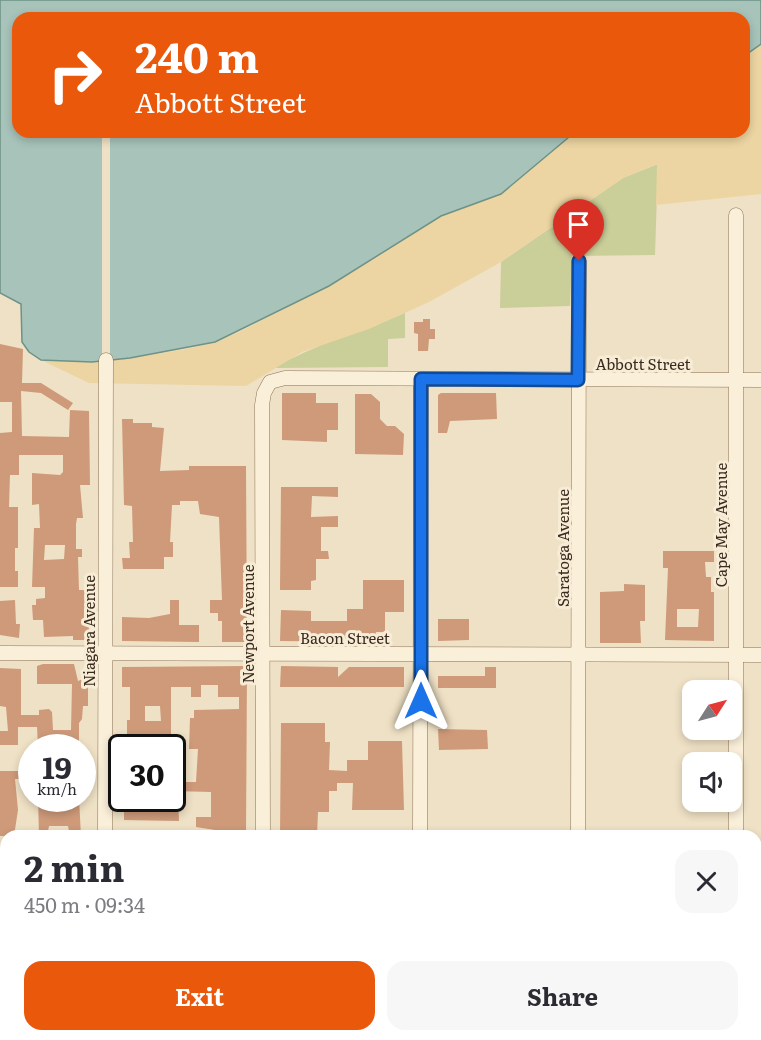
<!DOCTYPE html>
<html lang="en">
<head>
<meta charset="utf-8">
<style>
  body { margin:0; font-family:Literata,serif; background:#f7f7f7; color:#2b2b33; height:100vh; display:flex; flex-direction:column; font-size:22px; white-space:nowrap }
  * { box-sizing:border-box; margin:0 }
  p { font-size:20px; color:#7c7c81 }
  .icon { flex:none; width:33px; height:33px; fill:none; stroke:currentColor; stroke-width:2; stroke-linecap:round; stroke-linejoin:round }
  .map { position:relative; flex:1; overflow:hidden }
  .drawer { position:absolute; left:0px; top:830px; width:762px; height:212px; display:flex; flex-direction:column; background:#fff; border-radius:18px 18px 0 0; box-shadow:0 3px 9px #0003 }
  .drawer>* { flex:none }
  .hud { position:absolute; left:12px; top:12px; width:738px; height:126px; border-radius:18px; box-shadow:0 3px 9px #0003; background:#ea580c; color:#fff; overflow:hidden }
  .needle { width:39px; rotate:54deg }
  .controls { position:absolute; left:682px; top:680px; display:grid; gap:12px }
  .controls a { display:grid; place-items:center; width:60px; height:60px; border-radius:12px; background:#fff; box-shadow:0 3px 9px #0003; font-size:30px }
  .speed { position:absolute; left:18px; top:734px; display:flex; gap:12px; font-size:30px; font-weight:700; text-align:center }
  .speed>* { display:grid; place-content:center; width:78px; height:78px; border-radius:50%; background:#fff; box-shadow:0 3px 9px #0003; line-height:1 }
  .speed small { font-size:15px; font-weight:400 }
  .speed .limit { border:3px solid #111; border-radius:9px; background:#fff; color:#111 }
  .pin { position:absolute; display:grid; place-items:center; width:51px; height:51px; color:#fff; margin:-62px -26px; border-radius:50% 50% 50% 0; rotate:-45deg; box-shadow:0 0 6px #0007 }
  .pin .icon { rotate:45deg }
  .me { position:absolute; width:66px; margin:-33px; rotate:0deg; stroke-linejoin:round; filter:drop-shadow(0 0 4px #0008) }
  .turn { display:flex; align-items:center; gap:21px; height:126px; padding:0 24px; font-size:27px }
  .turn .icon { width:78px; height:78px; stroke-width:2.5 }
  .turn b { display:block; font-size:42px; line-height:51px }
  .round { display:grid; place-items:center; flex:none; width:63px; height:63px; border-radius:18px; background:#f7f7f7 }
  .headline { display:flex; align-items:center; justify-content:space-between; height:102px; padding:0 24px }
  h1 { font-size:36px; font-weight:700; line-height:45px }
  .primary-button { display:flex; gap:12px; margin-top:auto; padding:12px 24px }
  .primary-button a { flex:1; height:69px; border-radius:18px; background:#ea580c; color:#fff; font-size:24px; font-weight:700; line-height:69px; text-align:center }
  .primary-button a+a { background:#f7f7f7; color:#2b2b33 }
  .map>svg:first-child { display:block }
  .green { fill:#cace98 }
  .sand { fill:#ecd5a2 }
  .water { fill:#a7c3ba; stroke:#6d9287; stroke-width:1.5 }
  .pier { fill:#efe1c5 }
  .building { fill:#ce9a7a; fill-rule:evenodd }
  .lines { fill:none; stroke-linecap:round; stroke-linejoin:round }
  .minor-casing { stroke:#8b735a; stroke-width:15 }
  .minor { stroke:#faefd9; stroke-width:14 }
  .route-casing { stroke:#114b97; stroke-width:15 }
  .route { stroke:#1a73e8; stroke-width:10 }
  .labels { text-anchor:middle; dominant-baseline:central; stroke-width:6; stroke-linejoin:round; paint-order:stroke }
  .street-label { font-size:15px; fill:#3b2b1f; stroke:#f7ecd5 }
</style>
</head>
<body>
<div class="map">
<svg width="761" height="1040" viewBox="0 0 761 1040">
  <rect width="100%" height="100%" fill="#efe1c5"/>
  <g class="green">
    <polygon points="658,164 655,255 572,256 570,306 500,308 501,262 623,178"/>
    <path d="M405 313V338L388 339V367L274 368C315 344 361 332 405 313Z"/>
  </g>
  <polygon class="sand" points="761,44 761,194 656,205 657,164 623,178 501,262 429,302 369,329 302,352 246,386 89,383 41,360 92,362 130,358 186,349 215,342 241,331 329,286 441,216 501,194 575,132 744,132 744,56"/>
  <polygon class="water" points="0,0 761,0 761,44 744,56 744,18 18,18 18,132 575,132 501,194 441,216 329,286 215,342 130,358 92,362 41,360 29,352 22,342 21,304 0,293"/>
  <rect class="pier" x="102" y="132" width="8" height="232"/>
  <g class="building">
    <polygon points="423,319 430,319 430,329 435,329 435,339 429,339 428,351 418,351 418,334 414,333 414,322 423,322"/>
    <path d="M0 344 23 349 22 383H41L73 403 68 410 41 393 21 391 22 436 69 437 70 410 89 411 90 485H80L83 518H77L76 524V549H82V557H78L79 590H87L89 629 86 640H73V636L44 637 43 620H33L32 605H36V599L45 598V587H32L34 528H40L39 504 32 505V473L60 475 63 472V455H19V475H10L9 507H18V548H15V571H18V587H0V433L12 432V402H0ZM45 545H65L64 559 44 560Z"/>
    <polygon points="282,393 316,393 316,403 338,403 338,430 327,430 327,442 282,440"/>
    <polygon points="441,393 496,393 497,419 450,421 447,433 438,433 438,395"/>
    <polygon points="355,394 371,394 380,402 380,419 387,426 395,426 404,434 403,455 355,454"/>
    <polygon points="122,419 133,419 133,423 152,423 152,427 164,428 160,471 189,470 189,466 246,466 247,642 222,642 222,621 218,621 218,613 210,613 210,600 222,600 219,517 200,514 198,501 180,501 180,505 172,505 170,542 173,542 173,557 164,557 164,569 123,569 122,558 130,558 129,542 133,542 132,506 124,505"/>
    <polygon points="281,487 338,487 338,497 312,496 311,517 338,516 338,527 321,527 321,551 328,551 329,559 316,559 316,580 311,581 311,590 280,590"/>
    <path d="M663 551H714V562H705L706 577H711V592H714V641L665 640 668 568H663ZM677 609H699L698 627H677Z"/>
    <polygon points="363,580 404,580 404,612 385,612 385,632 376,632 375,642 280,641 281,610 311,611 311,621 347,621 347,609 363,609"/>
    <polygon points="624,584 645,585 645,621 640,621 641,643 600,643 600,592 624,591"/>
    <polygon points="15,600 16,624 20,624 19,638 0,635 0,601"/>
    <polygon points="170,600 179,600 179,625 199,625 199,642 122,641 122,617 149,618 170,614"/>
    <polygon points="438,619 469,619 469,640 438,641"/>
    <polygon points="43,664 74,664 78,681 88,677 88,706 83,706 82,719 79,723 79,747 68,747 68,744 38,747 37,727 18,727 18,745 0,745 0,731 8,731 6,707 0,706 0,668 21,669 21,715 39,715 39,710 49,709 52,712 53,730 71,730 72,684 37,684 37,666"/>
    <path d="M247 666 246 836H215V830L196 827V817H211V792L172 791V782H196L198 749H189L190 718H194V710L239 709V697H218V685H201V697H191V687H171V747H130V740H127V720H130V687H122V667ZM145 706H160L161 721H145Z"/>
    <polygon points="281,666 338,667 338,677 349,667 404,667 404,687 280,687"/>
    <polygon points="485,667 496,667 496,688 438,688 438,676 485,676"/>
    <polygon points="281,723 325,723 325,742 330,742 329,770 347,771 347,760 368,760 368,741 402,741 404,810 352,810 353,783 337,783 337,791 329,791 329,812 318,812 317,836 280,836"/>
    <polygon points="438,729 487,730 488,749 439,750"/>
    <polygon points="0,771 21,771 20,779 15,779 18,810 14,836 0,836"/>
    <polygon points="38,798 79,798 81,836 70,836 68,826 49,826 47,836 39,836"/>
    <polygon points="124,798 178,798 179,821 124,820"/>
  </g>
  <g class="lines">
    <defs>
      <g id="minor">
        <polyline points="736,215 736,836"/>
        <polyline points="0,653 761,655"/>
        <polyline points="105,836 106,360"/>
        <polyline points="263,836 262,405 264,393 270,382 285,378 761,380"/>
        <polyline points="420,836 421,379"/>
        <polyline points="578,836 579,261"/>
        <polyline points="0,928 6,928"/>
        <polyline points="756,929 761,929"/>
        <polyline points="263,1035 263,1040"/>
        <polyline points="736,1035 736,1040"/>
        <polyline points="104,1040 104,1035"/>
        <polyline points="420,1040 420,1035"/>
        <polyline points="578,1040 578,1035"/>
      </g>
    </defs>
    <use href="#minor" class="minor-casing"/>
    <use href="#minor" class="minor"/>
  </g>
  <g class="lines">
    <defs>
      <polyline id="route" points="421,701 421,379 578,380 579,261"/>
    </defs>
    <use href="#route" class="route-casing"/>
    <use href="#route" class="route"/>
  </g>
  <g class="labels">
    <g class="street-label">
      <text x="643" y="363">Abbott Street</text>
      <text transform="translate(720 525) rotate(-90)">Cape May Avenue</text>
      <text transform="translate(562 548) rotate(-90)">Saratoga Avenue</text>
      <text transform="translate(247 624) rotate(-90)">Newport Avenue</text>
      <text transform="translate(88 631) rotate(-90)">Niagara Avenue</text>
      <text x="345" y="637">Bacon Street</text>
    </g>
  </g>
</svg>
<div class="controls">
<a><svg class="needle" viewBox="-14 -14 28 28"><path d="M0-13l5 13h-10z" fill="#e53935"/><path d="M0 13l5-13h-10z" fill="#7c7c81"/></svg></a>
<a><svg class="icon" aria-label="sound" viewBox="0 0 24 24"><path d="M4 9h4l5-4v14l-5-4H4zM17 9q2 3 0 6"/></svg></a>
</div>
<div class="speed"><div>19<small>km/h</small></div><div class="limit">30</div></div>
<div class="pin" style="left:579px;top:261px;background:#d93025"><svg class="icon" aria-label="arrive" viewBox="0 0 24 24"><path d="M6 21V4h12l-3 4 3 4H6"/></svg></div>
<svg class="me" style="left:421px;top:701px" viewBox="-20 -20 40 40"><path d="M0-17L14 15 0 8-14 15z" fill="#1a73e8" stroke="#fff" stroke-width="4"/></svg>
<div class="hud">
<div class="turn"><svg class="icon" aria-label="right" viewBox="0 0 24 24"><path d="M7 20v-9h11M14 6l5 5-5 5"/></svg><div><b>240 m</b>Abbott Street</div></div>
</div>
<section class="drawer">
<div class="headline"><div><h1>2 min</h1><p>450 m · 09:34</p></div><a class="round"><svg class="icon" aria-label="close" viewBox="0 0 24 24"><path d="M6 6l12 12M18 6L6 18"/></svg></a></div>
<div class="primary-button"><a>Exit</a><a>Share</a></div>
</section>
</div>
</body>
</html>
